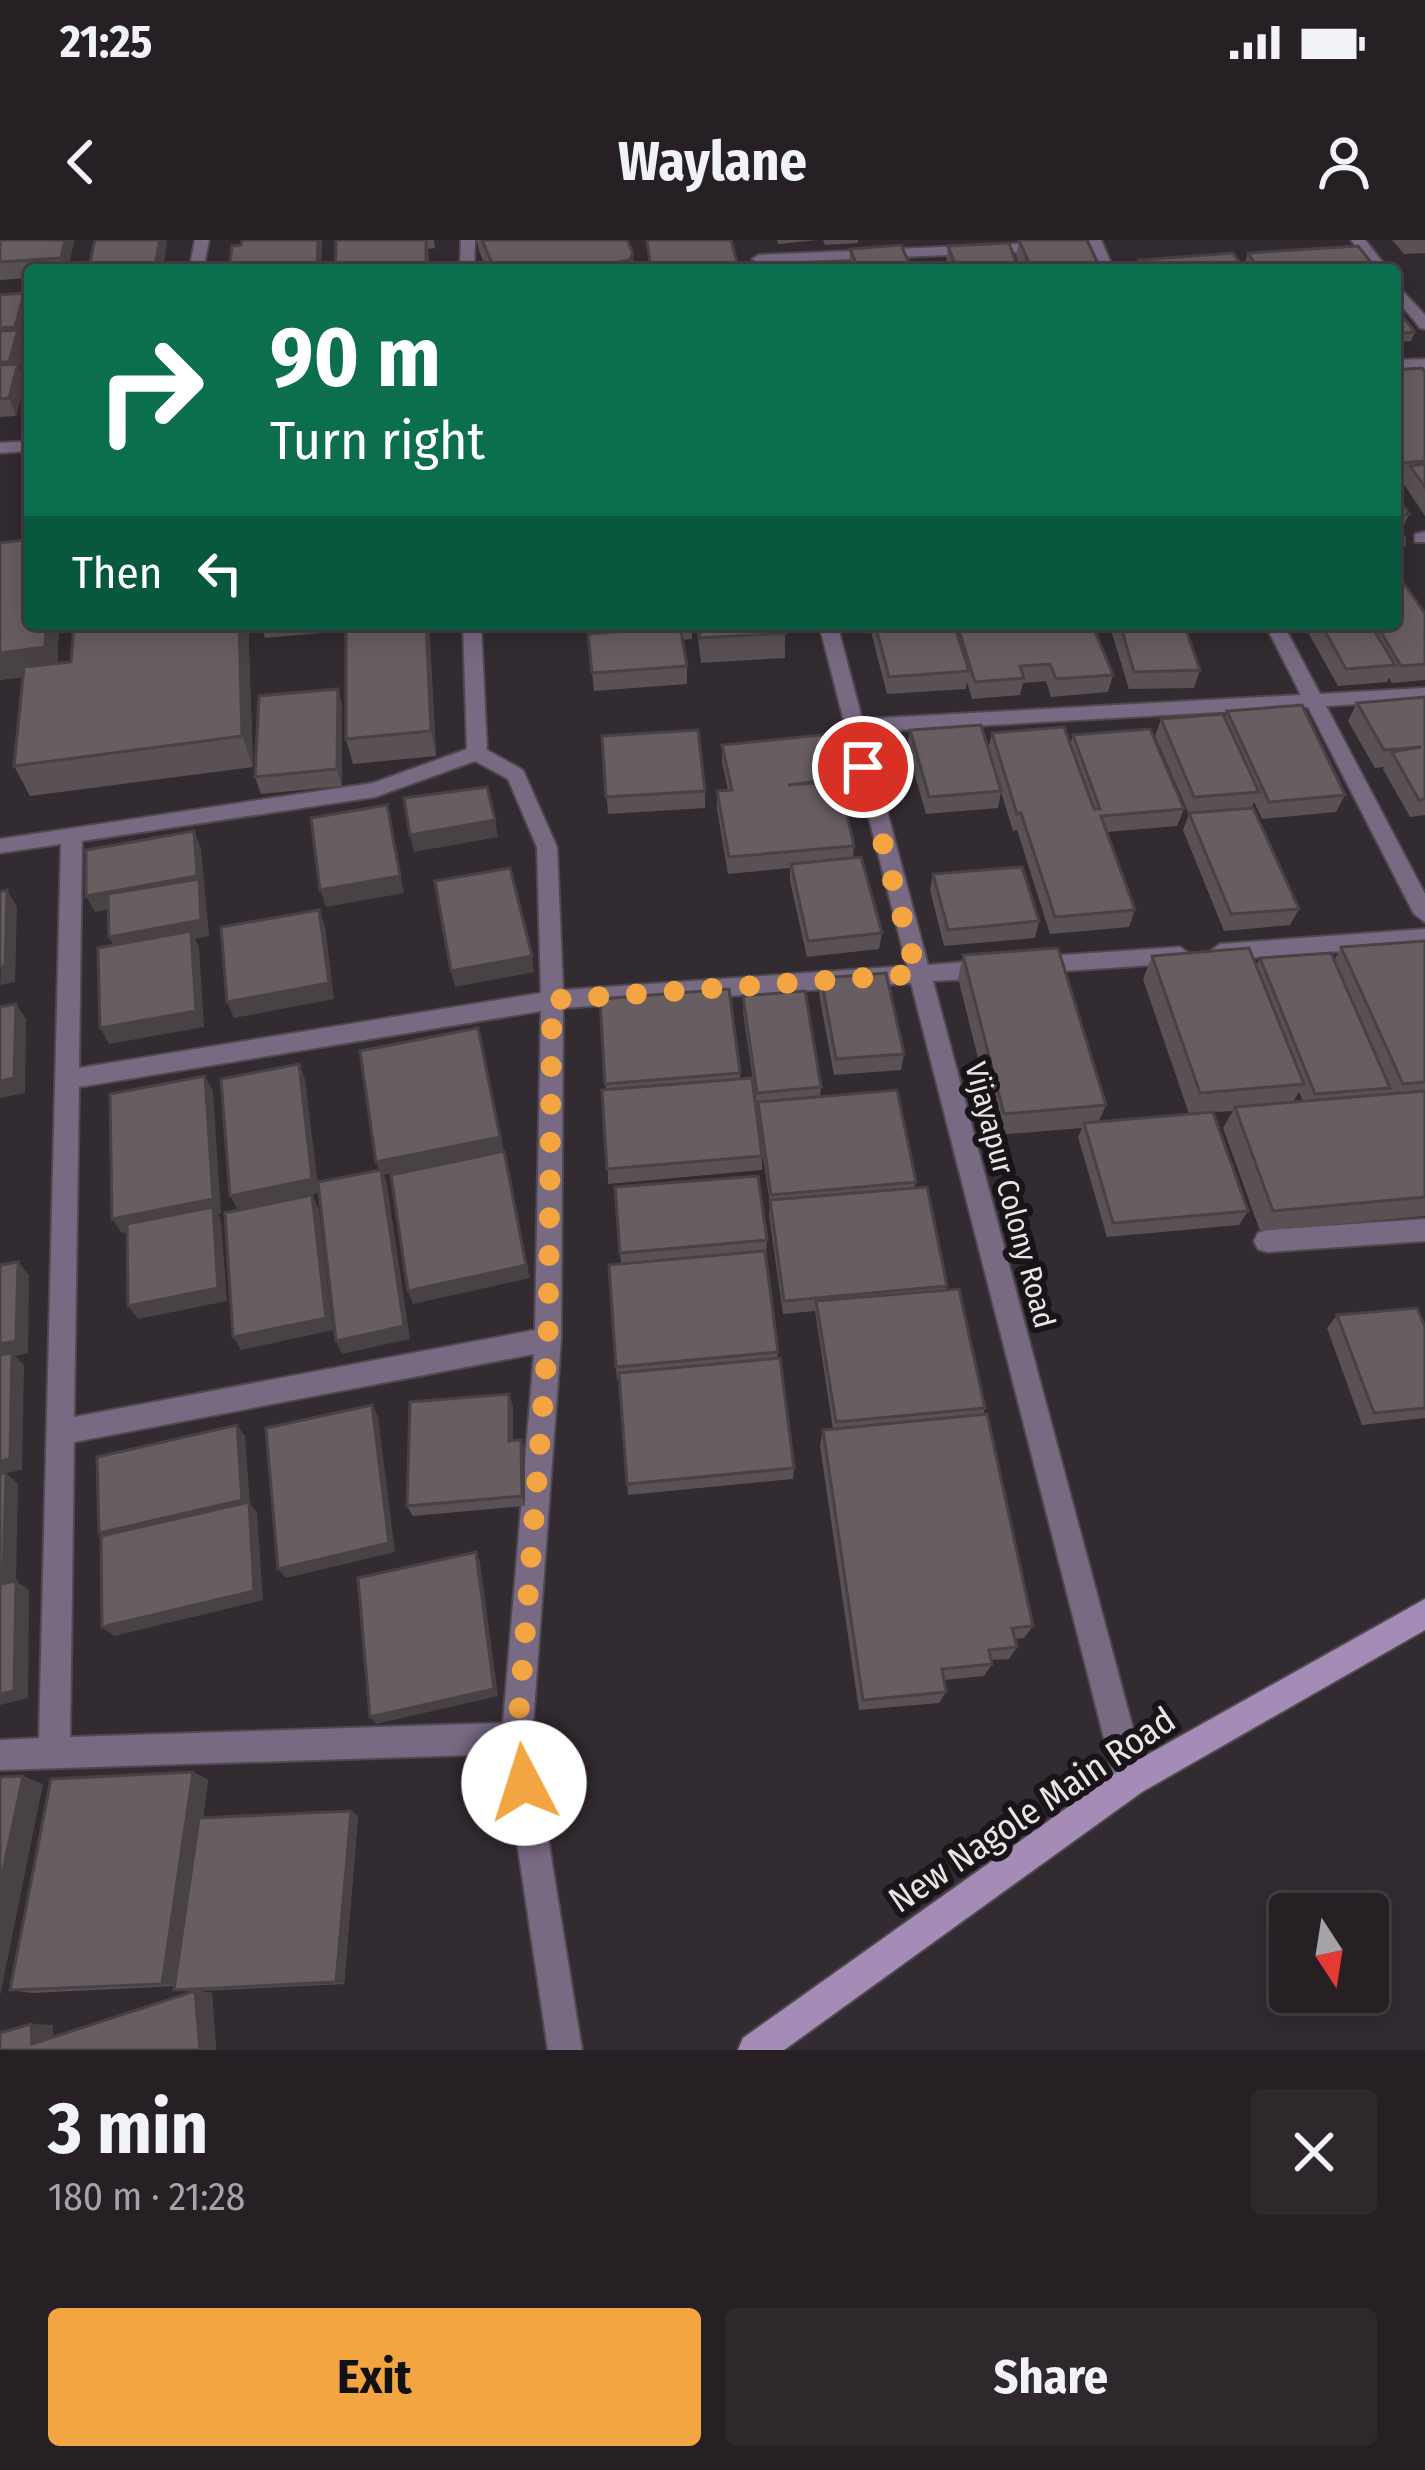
<!DOCTYPE html>
<html lang="en">
<head>
<meta charset="utf-8">
<style>
  body { margin:0; font-family:"Fira Sans Condensed",sans-serif; background:#2e282d; color:#f1f3f6; height:100vh; display:flex; flex-direction:column; font-size:45px; white-space:nowrap }
  * { box-sizing:border-box; margin:0 }
  p { font-size:39px; color:#a4a3a7 }
  .icon { flex:none; width:66px; height:66px; fill:none; stroke:currentColor; stroke-width:2; stroke-linecap:round; stroke-linejoin:round }
  .map { position:relative; height:1810px; overflow:hidden }
  .details { display:flex; flex-direction:column; background:#262025; flex:1 }
  .details>* { flex:none }
  .hud { position:absolute; left:24px; top:24px; width:1377px; height:366px; border-radius:12px; box-shadow:0 6px 30px #0003,0 0 0 3px #423e42; background:#0b6e4f; color:#fff; overflow:hidden }
  .needle { width:78px; rotate:168deg }
  .tools { position:absolute; left:1269px; top:1653px; display:grid; gap:24px }
  .tools a { display:grid; place-items:center; width:120px; height:120px; border-radius:12px; background:#262025; box-shadow:0 6px 30px #0003,0 0 0 3px #423e42; font-size:60px }
  .pin { position:absolute; display:grid; place-items:center; width:102px; height:102px; color:#fff; margin:-51px; border:6px solid #fff; border-radius:50%; box-shadow:0 3px 12px #0007 }
  .me { position:absolute; width:132px; margin:-66px; rotate:355deg; stroke-linejoin:round; filter:drop-shadow(0 0 9px #0008) }
  .turn { display:flex; align-items:center; gap:42px; height:252px; padding:0 48px; font-size:54px }
  .turn .icon { width:156px; height:156px; stroke-width:2.5 }
  .turn b { display:block; font-size:84px; line-height:102px }
  .then { display:flex; align-items:center; height:114px; padding:0 48px; background:#0003; gap:24px; font-size:45px }
  .round { display:grid; place-items:center; flex:none; width:126px; height:126px; border-radius:12px; background:#2e282d }
  .overview { display:flex; align-items:center; justify-content:space-between; height:204px; padding:0 48px }
  h1 { font-size:72px; font-weight:700; line-height:90px }
  .action { display:flex; gap:24px; margin-top:auto; padding:24px 48px }
  .action a { flex:1; height:138px; border-radius:12px; background:#f2a541; color:#111; font-size:48px; font-weight:700; line-height:138px; text-align:center }
  .action a+a { background:#2e282d; color:#f1f3f6 }
  .status { display:flex; justify-content:space-between; align-items:center; height:84px; padding:0 60px; background:#262025; direction:ltr }
  .status svg { height:33px; fill:currentColor }
  header { display:flex; justify-content:space-between; align-items:center; height:156px; padding:0 48px; background:#262025; font-size:54px; font-weight:700 }
  .map>svg:first-child { display:block }
  .lines { fill:none; stroke-linecap:round; stroke-linejoin:round }
  .street-casing { stroke:#4f494e; stroke-width:4 }
  .secondary-casing { stroke:#4f494e; stroke-width:4 }
  .street { fill:#796a84; fill-rule:evenodd }
  .secondary { fill:#a48cb6; fill-rule:evenodd }
  .wall { fill:#595154; fill-rule:evenodd }
  .shaded-wall { fill:#494245 }
  .building { fill:#685e62; stroke:#494245; stroke-width:3 }
  .route { stroke:#f2a541; stroke-width:21; stroke-dasharray:0 37.8 }
  .labels { text-anchor:middle; dominant-baseline:central; stroke-width:12; stroke-linejoin:round; paint-order:stroke }
  .street-label { font-size:30px; fill:#e9e4e8; stroke:#181417 }
  .near-street-label { font-size:36px; fill:#e9e4e8; stroke:#181417 }
</style>
</head>
<body>
<div class="status"><b>21:25</b><svg viewBox="0 0 49 12"><path d="M0 12V9h3v3zM5 12V6h3v6zM10 12V3h3v9zM15 12V0h3v12zM26 1h20v11H26zM47 4h2v5h-2z"/></svg></div>
<header><svg class="icon" aria-label="back" viewBox="0 0 24 24"><path d="M15 5l-7 7 7 7"/></svg>Waylane<svg class="icon" aria-label="person" viewBox="0 0 24 24"><circle cx="12" cy="8" r="4"/><path d="M4 21q1-7 8-7t8 7"/></svg></header>
<div class="map">
<svg width="1425" height="1810" viewBox="0 0 1425 1810">
  <rect width="100%" height="100%" fill="#322b31"/>
  <g class="lines">
    <defs>
      <g id="street">
        <polygon points="195,0 209,0 203,30 189,30"/>
        <polygon points="461,0 475,0 474,30 460,30"/>
        <polygon points="1101,0 1114,30 1100,30 1091,9 759,23 752,19 759,15"/>
        <polygon points="1351,0 1365,0 1389,30 1375,30"/>
        <polygon points="1395,43 1425,75 1425,89 1420,88 1395,57"/>
        <polygon points="1425,119 1425,129 1395,130 1395,120"/>
        <polygon points="30,201 30,211 0,213 0,203"/>
        <polygon points="1425,292 1425,302 1415,302 1415,294"/>
        <polygon points="1395,296 1404,297 1404,305 1395,306"/>
        <path d="M463 384H481L487 510 523 530 557 607 563 750 907 726 819 384H837L862 479 1301 455 1265 384H1283L1320 454 1425 448V460L1326 466 1425 654V682L1414 674 1308 467 866 492 928 725 988 720 999 729 988 738 933 741 1147 1541 1142 1552 1131 1557 1120 1552 1115 1541 911 743 563 768 561 1099 532 1498 582 1810H548L504 1514 0 1530V1500L39 1498 61 604 0 613V599L373 543 467 509ZM475 521 508 539 537 607 541 753 79 828 82 601 375 557ZM541 771 535 1090 74 1177 79 847ZM534 1114 503 1483 70 1497 74 1202Z"/>
        <polygon points="1425,689 1425,705 1220,720 1209,712 1220,704"/>
        <polygon points="1180,707 1191,715 1180,723 1035,733 1024,725 1035,717"/>
        <polygon points="1425,979 1425,1001 1267,1012 1258,1009 1254,1001 1258,993 1267,990"/>
      </g>
      <polygon id="secondary" points="1425,1359 1425,1390 1142,1552 784,1810 738,1810 743,1798 1120,1530"/>
    </defs>
    <use href="#street" class="street-casing"/>
    <use href="#secondary" class="secondary-casing"/>
    <use href="#street" class="street"/>
    <use href="#secondary" class="secondary"/>
  </g>
  <g class="wall">
    <polygon points="0,0 74,0 68,30 30,30 30,38 0,40"/>
    <polygon points="322,0 321,30 229,30"/>
    <polygon points="336,0 434,0 435,8 428,9 429,30 335,30"/>
    <polygon points="477,0 627,0 634,30 487,30 479,11"/>
    <polygon points="777,0 818,0 778,4"/>
    <polygon points="823,0 858,0 858,3 825,5"/>
    <polygon points="1019,0 1100,28 1100,30 1022,30 1016,16"/>
    <polygon points="1392,0 1425,0 1425,13 1404,14"/>
    <polygon points="948,6 1019,30 949,30 946,23"/>
    <polygon points="850,9 912,30 851,30 849,26"/>
    <polygon points="1248,13 1377,30 1137,30 1139,20 1243,28"/>
    <polygon points="24,53 30,69 23,102 25,107 19,128 25,141 16,176 0,177 0,55"/>
    <polygon points="1395,66 1415,92 1411,101 1395,102"/>
    <polygon points="1395,130 1425,131 1425,276 1403,243 1404,240 1397,240 1395,238"/>
    <polygon points="1395,254 1409,274 1401,292 1395,292"/>
    <polygon points="0,303 30,384 59,384 57,423 71,422 74,384 248,384 253,527 30,556 14,526 23,437 0,440"/>
    <polygon points="1425,373 1425,440 1392,443 1389,438 1387,442 1338,446 1309,394 1311,389 1309,389 1306,384 1395,384"/>
    <polygon points="261,384 344,384 344,391 265,398"/>
    <polygon points="346,384 429,384 436,516 353,524 346,499"/>
    <polygon points="593,384 692,384 692,399 682,400 687,426 687,444 594,451 588,394 594,393"/>
    <polygon points="696,384 785,384 785,418 701,423"/>
    <polygon points="869,384 1092,384 1113,435 1108,452 1051,457 1046,441 1023,443 1020,455 972,459 967,442 966,449 887,454"/>
    <polygon points="1109,384 1184,384 1200,430 1194,448 1129,449"/>
    <polygon points="338,449 342,466 342,546 261,554 255,537"/>
    <polygon points="1425,457 1425,575 1410,577 1383,529 1384,527 1375,528 1348,481 1357,463"/>
    <polygon points="1227,471 1345,555 1336,572 1262,579 1254,562 1252,568 1299,669 1290,685 1224,691 1183,590 1189,574 1155,496 1161,479 1225,478"/>
    <polygon points="910,490 988,510 992,493 1070,504 1073,495 1184,569 1177,586 1107,592 1135,670 1129,687 1050,694 1017,590 1013,591 1001,552 998,568 926,574 907,508"/>
    <polygon points="602,496 705,551 705,568 608,574"/>
    <polygon points="722,505 842,538 841,550 854,606 853,618 882,693 879,709 807,717 790,641 790,628 728,634 717,568 717,551 728,550 722,522"/>
    <polygon points="933,634 1039,681 1035,698 944,706 930,650"/>
    <path d="M1425 701V976L1260 991 1223 888 1233 871 1214 872 1248 971 1239 985 1107 997 1078 897 1082 888 997 895 958 738 963 715 1106 865 1099 881 1189 874 1143 739 1152 716 1256 726 1260 718 1334 721 1341 707ZM1299 852 1303 861 1293 862Z"/>
    <polygon points="821,738 904,814 901,830 834,835 819,754"/>
    <polygon points="743,756 821,847 820,857 916,942 914,948 985,1168 983,1175 1033,1386 1024,1398 1015,1399 1017,1407 1009,1419 991,1420 992,1424 984,1436 944,1440 946,1452 939,1463 859,1470 820,1206 823,1190 833,1189 815,1071 783,1074 769,975 770,964 759,889 762,916 762,930 608,944 606,850 600,759 740,833 740,839 757,876 757,868 743,772"/>
    <polygon points="615,947 767,1000 766,1014 778,1118 794,1228 793,1239 628,1255 619,1139 617,1140 616,1127 621,1024"/>
    <polygon points="1337,1075 1425,1087 1425,1178 1362,1185 1327,1088"/>
    <polygon points="513,1166 513,1201 521,1200 525,1211 525,1266 413,1276 407,1266"/>
    <polygon points="193,1532 208,1540 203,1578 358,1576 344,1744 197,1751 212,1753 216,1810 0,1810 53,1785 53,1797 194,1752 174,1750 175,1746 32,1753 10,1750"/>
  </g>
  <g class="shaded-wall">
    <polygon points="65,0 74,0 68,30 65,30 61,18"/>
    <polygon points="160,0 166,0 167,3 163,30 154,30"/>
    <polygon points="318,0 322,0 321,30 318,30 317,26"/>
    <polygon points="633,14 634,30 577,30"/>
    <polygon points="24,53 30,73 23,102 25,107 19,128 25,141 16,176 9,158 15,136 9,122 17,92 15,87"/>
    <polygon points="46,384 59,384 57,432 0,440 0,413"/>
    <polygon points="239,384 248,384 253,527 242,496"/>
    <polygon points="426,384 427,384 430,398 436,516 431,491"/>
    <polygon points="338,449 342,466 342,546 337,529"/>
    <polygon points="387,565 404,653 326,667 320,650"/>
    <polygon points="495,580 498,597 414,612 410,595"/>
    <polygon points="194,591 201,608 209,696 195,699 199,707 204,787 109,804 100,788 117,713 109,697 200,653 95,672 86,656"/>
    <polygon points="7,650 17,667 15,742 0,745"/>
    <polygon points="319,670 325,686 334,759 234,778 227,762"/>
    <polygon points="532,716 534,732 455,747 451,731"/>
    <polygon points="16,764 26,779 25,853 0,858 0,841"/>
    <polygon points="478,788 504,911 384,935 387,944 410,1099 342,1114 336,1101 381,936 376,922"/>
    <polygon points="299,824 305,839 319,953 238,970 230,956"/>
    <polygon points="205,836 213,851 221,973 218,974 221,981 227,1061 138,1079 128,1066 214,975 122,993 112,979"/>
    <polygon points="504,911 530,1038 413,1064 408,1051"/>
    <polygon points="312,955 319,969 333,1090 241,1110 233,1097"/>
    <polygon points="18,1022 29,1035 28,1113 15,1116 24,1125 22,1230 6,1233 18,1244 16,1341 29,1350 28,1458 0,1465 0,1104"/>
    <polygon points="509,1154 513,1166 513,1213 509,1201"/>
    <polygon points="372,1165 378,1176 395,1312 286,1338 278,1329"/>
    <polygon points="237,1185 245,1196 250,1264 257,1272 263,1360 114,1396 102,1387 110,1303 99,1293"/>
    <polygon points="521,1200 525,1211 525,1266 522,1256"/>
    <polygon points="476,1312 480,1322 498,1456 376,1484 370,1477"/>
    <polygon points="193,1532 208,1540 179,1746 162,1744"/>
    <polygon points="23,1536 43,1544 0,1756 0,1645"/>
    <polygon points="351,1571 358,1576 344,1744 336,1742"/>
    <polygon points="195,1751 212,1753 216,1810 200,1810"/>
    <polygon points="31,1784 53,1785 53,1805 32,1804"/>
  </g>
  <g class="building">
    <polygon points="0,0 65,0 61,18 0,22"/>
    <polygon points="95,0 160,0 154,30 77,30 79,23 90,22"/>
    <polygon points="242,0 318,0 317,26 229,30 232,6 241,5"/>
    <polygon points="336,0 426,0 426,30 433,30 335,30"/>
    <polygon points="482,0 627,0 633,14 629,20 577,30 495,30"/>
    <polygon points="647,0 731,0 739,29 651,30"/>
    <polygon points="1019,0 1087,0 1100,28 1032,30"/>
    <polygon points="1009,3 1019,30 957,30 948,6"/>
    <polygon points="901,5 912,30 859,30 850,9"/>
    <polygon points="1358,6 1377,30 1259,30 1248,13"/>
    <polygon points="1233,13 1245,30 1145,30 1139,20"/>
    <polygon points="24,53 15,87 0,88 0,55"/>
    <polygon points="1395,66 1415,92 1395,94"/>
    <polygon points="18,90 9,122 0,122 0,91"/>
    <polygon points="18,124 9,158 0,159 0,125"/>
    <polygon points="1422,128 1425,131 1425,221 1404,223 1395,209 1395,130"/>
    <polygon points="1425,224 1425,247 1410,226"/>
    <polygon points="1395,254 1409,274 1395,275"/>
    <polygon points="30,299 30,384 46,384 45,407 0,413 0,303"/>
    <polygon points="1395,331 1425,373 1425,424 1401,426 1376,384 1395,384"/>
    <polygon points="74,384 239,384 242,496 14,526 24,427 71,422"/>
    <polygon points="346,384 426,384 431,491 346,499"/>
    <polygon points="594,384 663,384 595,390"/>
    <polygon points="699,384 785,384 786,393 700,398"/>
    <polygon points="875,384 954,384 969,431 889,437"/>
    <polygon points="957,384 1092,384 1113,435 1056,439 1050,424 1020,426 1024,438 975,442"/>
    <polygon points="1120,384 1184,384 1200,430 1134,432"/>
    <polygon points="1321,384 1370,384 1395,425 1346,429"/>
    <polygon points="680,387 687,426 592,433 588,394"/>
    <polygon points="338,449 337,529 255,537 259,456"/>
    <polygon points="1425,457 1425,559 1419,560 1392,512 1421,507 1384,510 1357,463"/>
    <polygon points="1302,465 1345,555 1269,562 1227,471"/>
    <polygon points="1223,474 1259,552 1194,557 1161,479"/>
    <polygon points="981,485 1001,551 929,557 910,490"/>
    <polygon points="1064,487 1094,569 1100,569 1073,495 1150,489 1184,569 1101,576 1135,670 1055,677 1021,573 1017,574 992,493"/>
    <polygon points="698,490 705,551 606,557 602,496"/>
    <polygon points="830,494 842,538 788,545 839,541 854,606 729,617 717,551 732,550 722,505"/>
    <polygon points="487,547 495,580 410,595 404,558"/>
    <polygon points="387,565 400,636 320,650 311,578"/>
    <polygon points="1253,568 1299,669 1231,674 1189,573"/>
    <polygon points="194,591 197,636 86,656 86,610"/>
    <polygon points="861,617 882,693 808,701 791,624"/>
    <polygon points="1022,627 1039,681 948,690 933,634"/>
    <polygon points="510,628 532,716 451,731 435,641"/>
    <polygon points="199,639 201,680 109,697 108,654"/>
    <polygon points="7,650 5,726 0,727 0,652"/>
    <polygon points="319,670 329,743 227,762 221,687"/>
    <polygon points="191,691 196,771 100,788 98,708"/>
    <polygon points="1425,701 1425,842 1403,844 1341,707"/>
    <polygon points="1058,708 1106,865 1004,874 963,715"/>
    <polygon points="1249,708 1304,844 1200,853 1152,716"/>
    <polygon points="1331,713 1390,848 1315,854 1260,718"/>
    <polygon points="886,733 904,814 836,819 821,738"/>
    <polygon points="729,749 740,833 605,844 600,759"/>
    <polygon points="805,751 821,847 757,853 743,756"/>
    <polygon points="16,764 14,838 0,841 0,767"/>
    <polygon points="478,788 500,897 376,922 360,811"/>
    <polygon points="299,824 312,939 230,956 221,839"/>
    <polygon points="205,836 213,959 112,979 110,854"/>
    <polygon points="752,838 762,916 607,929 602,850"/>
    <polygon points="897,850 916,942 771,955 758,862"/>
    <polygon points="1425,851 1425,957 1273,971 1235,867"/>
    <polygon points="1213,872 1248,971 1113,983 1084,883"/>
    <polygon points="504,911 526,1025 408,1051 391,935"/>
    <polygon points="381,930 404,1086 336,1101 318,942"/>
    <polygon points="758,936 767,1000 620,1013 615,947"/>
    <polygon points="927,947 947,1046 784,1061 770,960"/>
    <polygon points="312,955 326,1078 233,1097 225,973"/>
    <polygon points="213,967 218,1048 128,1066 127,984"/>
    <polygon points="765,1011 778,1112 616,1127 609,1025"/>
    <polygon points="18,1022 16,1101 0,1104 0,1025"/>
    <polygon points="959,1049 985,1168 836,1182 816,1061"/>
    <polygon points="1417,1068 1425,1087 1425,1168 1374,1173 1337,1075"/>
    <polygon points="12,1113 10,1219 0,1221 0,1115"/>
    <polygon points="780,1118 794,1228 627,1244 619,1133"/>
    <polygon points="509,1154 509,1201 521,1200 522,1256 407,1266 410,1162"/>
    <polygon points="372,1165 389,1303 278,1329 266,1188"/>
    <polygon points="987,1174 1033,1386 1012,1388 1017,1407 989,1410 992,1424 942,1429 946,1452 863,1460 823,1190"/>
    <polygon points="237,1185 242,1260 99,1293 97,1217"/>
    <polygon points="6,1233 3,1334 0,1335 0,1234"/>
    <polygon points="249,1262 254,1351 102,1387 101,1296"/>
    <polygon points="476,1312 494,1449 370,1477 358,1338"/>
    <polygon points="16,1341 14,1451 0,1454 0,1344"/>
    <polygon points="193,1532 162,1744 10,1750 51,1539"/>
    <polygon points="23,1536 0,1645 0,1537"/>
    <polygon points="351,1571 336,1742 174,1750 199,1578"/>
    <polygon points="195,1751 200,1810 0,1810 0,1793 31,1784 32,1804"/>
  </g>
  <g class="lines">
    <polyline class="route" points="524,1543 517,1498 548,1099 552,760 917,734 863,527"/>
  </g>
  <g class="labels">
    <g class="street-label">
      <text transform="translate(1010 955) rotate(75)">Vijayapur Colony Road</text>
    </g>
    <g class="near-street-label">
      <text transform="translate(1032 1570) rotate(-34)">New Nagole Main Road</text>
    </g>
  </g>
</svg>
<div class="tools">
<a><svg class="needle" viewBox="-14 -14 28 28"><path d="M0-13l5 13h-10z" fill="#e53935"/><path d="M0 13l5-13h-10z" fill="#a4a3a7"/></svg></a>
</div>
<div class="pin" style="left:863px;top:527px;background:#d93025"><svg class="icon" aria-label="arrive" viewBox="0 0 24 24"><path d="M6 21V4h12l-3 4 3 4H6"/></svg></div>
<svg class="me" style="left:524px;top:1543px" viewBox="-20 -20 40 40"><circle r="19" fill="#fff"/><path d="M0-13L10 11 0 6-10 11z" fill="#f2a541"/></svg>
<div class="hud">
<div class="turn"><svg class="icon" aria-label="right" viewBox="0 0 24 24"><path d="M7 20v-9h11M14 6l5 5-5 5"/></svg><div><b>90 m</b>Turn right</div></div>
<div class="then">Then<svg class="icon" aria-label="left" viewBox="0 0 24 24"><path d="M17 20v-9H6M10 6l-5 5 5 5"/></svg></div>
</div>
</div>
<section class="details">
<div class="overview"><div><h1>3 min</h1><p>180 m · 21:28</p></div><a class="round"><svg class="icon" aria-label="close" viewBox="0 0 24 24"><path d="M6 6l12 12M18 6L6 18"/></svg></a></div>
<div class="action"><a>Exit</a><a>Share</a></div>
</section>
</body>
</html>
